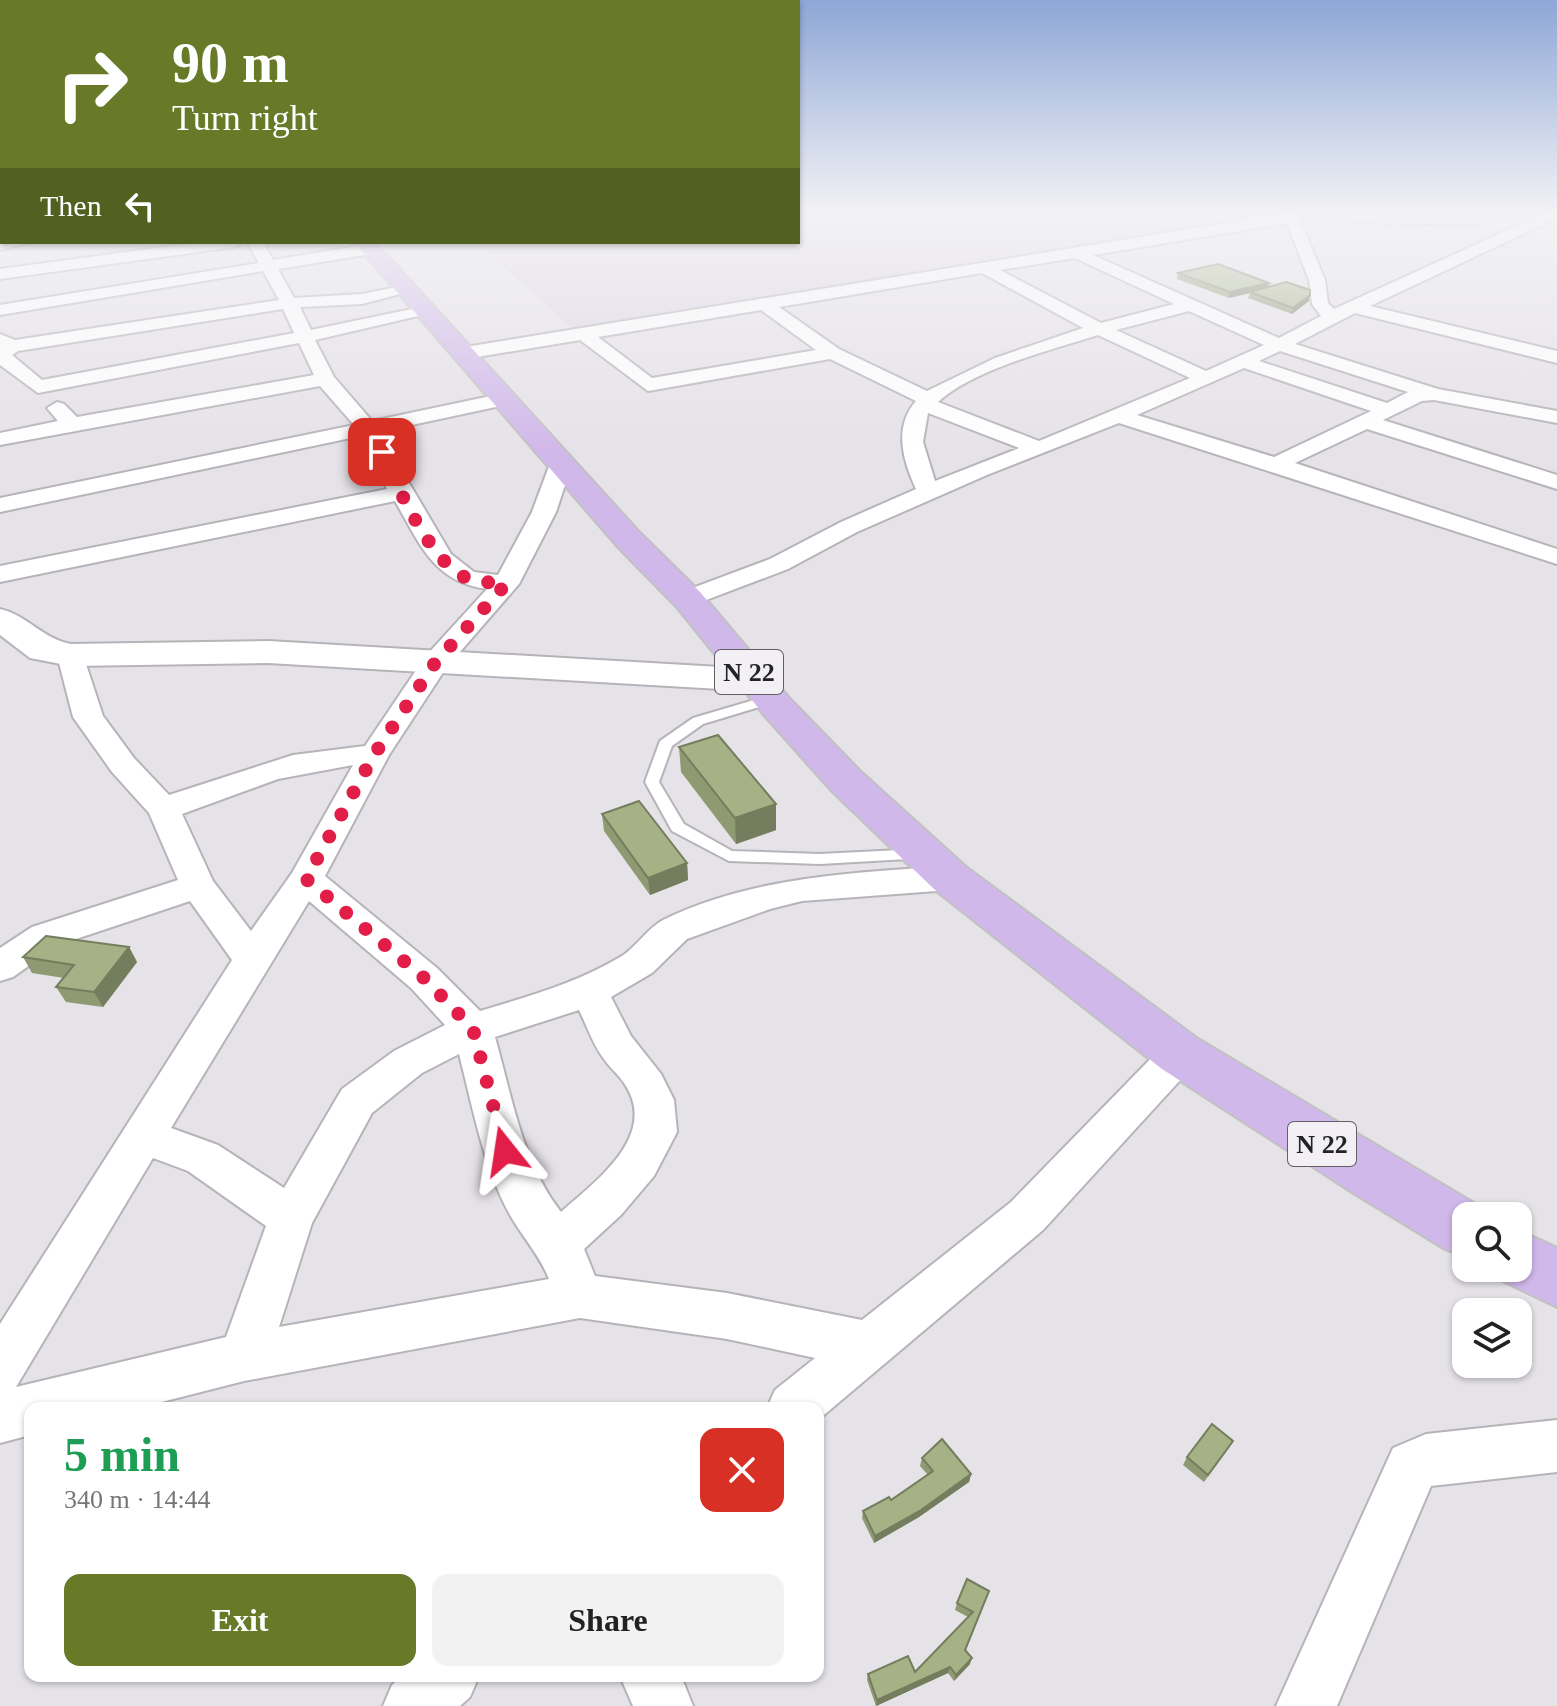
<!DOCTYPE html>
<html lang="en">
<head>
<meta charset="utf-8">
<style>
  body { margin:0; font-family:"Times New Roman",serif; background:#f2f2f2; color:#222; height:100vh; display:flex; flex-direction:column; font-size:30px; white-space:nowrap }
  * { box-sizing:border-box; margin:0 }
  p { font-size:26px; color:#767676 }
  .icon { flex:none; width:44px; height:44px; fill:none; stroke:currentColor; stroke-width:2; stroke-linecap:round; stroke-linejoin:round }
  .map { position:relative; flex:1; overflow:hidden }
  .details { position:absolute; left:24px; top:1402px; width:800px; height:280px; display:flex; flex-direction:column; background:#fff; border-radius:16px; box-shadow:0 2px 6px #0004 }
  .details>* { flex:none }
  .guide { position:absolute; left:0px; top:0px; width:800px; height:244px; box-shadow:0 2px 6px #0004; background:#687a28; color:#fff; overflow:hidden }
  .tools { position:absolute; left:1452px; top:1202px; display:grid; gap:16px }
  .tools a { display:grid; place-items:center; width:80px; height:80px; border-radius:16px; background:#fff; box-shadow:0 2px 6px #0004; font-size:40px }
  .pin { position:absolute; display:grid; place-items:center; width:68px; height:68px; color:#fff; margin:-34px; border-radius:16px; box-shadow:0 4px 12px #0006 }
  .me { position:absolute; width:88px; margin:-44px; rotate:345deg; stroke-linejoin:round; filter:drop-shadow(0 0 6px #0008) }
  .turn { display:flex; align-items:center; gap:28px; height:168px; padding:0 40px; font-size:36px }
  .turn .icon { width:104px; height:104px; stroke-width:2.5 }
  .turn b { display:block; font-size:56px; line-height:68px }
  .then { display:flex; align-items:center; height:76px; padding:0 40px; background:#0003; gap:16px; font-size:30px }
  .round { display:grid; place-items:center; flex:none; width:84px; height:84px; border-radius:16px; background:#f2f2f2 }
  .headline { display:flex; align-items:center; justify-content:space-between; height:136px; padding:0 40px }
  h1 { font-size:48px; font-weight:700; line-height:60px; color:#1e9e55 }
  .action { display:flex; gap:16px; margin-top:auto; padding:16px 40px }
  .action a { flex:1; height:92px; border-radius:16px; background:#687a28; color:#fff; font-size:32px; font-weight:700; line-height:92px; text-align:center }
  .action a+a { background:#f2f2f2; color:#222 }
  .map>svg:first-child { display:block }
  .built { fill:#dbd5e2 }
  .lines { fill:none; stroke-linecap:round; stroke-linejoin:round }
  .lane-casing { stroke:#b6b3b9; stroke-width:4 }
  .street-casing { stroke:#b6b3b9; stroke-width:4 }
  .secondary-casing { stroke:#b6b3b9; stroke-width:4 }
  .primary-casing { stroke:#c1c1c2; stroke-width:4 }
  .path { stroke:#7d7b7f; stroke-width:2; stroke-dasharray:3 2; stroke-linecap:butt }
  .lane { fill:#fff; fill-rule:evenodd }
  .street { fill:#fff; fill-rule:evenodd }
  .secondary { fill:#fff; fill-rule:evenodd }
  .primary { fill:#d1b8ea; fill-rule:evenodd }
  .wall { fill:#8f9972 }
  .shaded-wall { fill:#747d5d }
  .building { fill:#a6b285; stroke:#747d5d; stroke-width:2 }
  .route { stroke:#e11d48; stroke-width:14; stroke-dasharray:0 25.2 }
  .labels { text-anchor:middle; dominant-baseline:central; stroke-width:6; stroke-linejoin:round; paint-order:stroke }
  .shield { fill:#f2f0f5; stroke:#616063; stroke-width:2 }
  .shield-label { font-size:26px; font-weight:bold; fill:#232224 }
</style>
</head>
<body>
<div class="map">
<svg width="1557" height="1706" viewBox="0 0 1557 1706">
  <rect width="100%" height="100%" fill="#e5e2e8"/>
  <polygon class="built" points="798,213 1250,213 1258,216 573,329 476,242 798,242"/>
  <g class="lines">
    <defs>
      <polygon id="lane" points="771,695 778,699 776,702 703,724 672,746 659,782 684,824 732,851 820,854 920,849 928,854 926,858 820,864 729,861 672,831 645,782 660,741 693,718"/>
      <g id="street">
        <path d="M1288 213H1303L1299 218 1325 280 1328 303 1334 309 1545 213H1557V218L1370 306 1557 351V363L1355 313 1295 344 1438 389 1557 411V423L1434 400 1422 401 1383 420 1557 475V489L1367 429 1295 463 1557 549V564L1119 423 987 475 857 532 788 569 688 607 675 599 679 593 770 559 841 522 916 489C903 461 893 427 916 401L830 359 648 391 580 340 465 359 456 353 465 347ZM1287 223 1309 280 1312 304 1321 316 1279 338 1093 255ZM1075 258 1174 304 1101 323 1000 270ZM982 273 1083 328 995 358 927 391 839 349 779 307ZM761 310 816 350 652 378 598 337ZM1189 311 1264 345 1206 371 1116 330ZM1098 335 1190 378 1039 441 938 402C974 369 1051 350 1098 335ZM1280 351 1408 392 1387 403 1259 361ZM1244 368 1371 411 1274 457 1137 415ZM928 413 1019 448 935 481 923 442Z"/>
        <rect x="0" y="216" width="2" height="8"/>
        <polygon points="0,240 2,242 32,242 0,250"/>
        <polygon points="202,242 243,242 235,247 0,279 0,269"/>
        <path d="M247 242H263L273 260 371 244 379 249 371 254 278 269 294 298 362 294 407 285 415 290 362 304 300 307 311 330 431 305V313L315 340 334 377 372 421 505 393 515 399 505 405 379 432 451 554 474 572 498 575 532 512 551 461 562 454 573 461 556 512 519 584 446 668 389 755 325 876 437 968 480 1011C530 996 577 983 622 956 637 946 648 928 663 920 753 876 853 873 950 866L962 870 967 878 962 886 950 890 802 901 770 909 687 939 652 973 611 997 631 1036 661 1074 674 1100 677 1132 654 1176 621 1215 584 1249 595 1276 727 1293 862 1320 1011 1202 1166 1043 1180 1038 1194 1043 1200 1054 1194 1065 1043 1230 818 1420V1408H767L775 1390 815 1358 727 1339 580 1318 244 1381 138 1408H30V1435L0 1443V1324L232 960 190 901 58 945 13 977 0 981V948L32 927 178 880 149 813 112 772 73 717 57 655 61 649H81L103 716 134 758 169 795 293 755 365 746 425 657 487 589C433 582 420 544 395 501L0 582V566L387 489 360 436 0 512V498L354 425 320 386 0 445V433L58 421 47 408 57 402 64 404 77 417 314 375 299 343 38 393 0 365V334L15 340 279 300 263 271 0 315V305L259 263ZM283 309 294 333 42 380 12 355 18 351ZM353 765 292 873 251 931 213 881 182 814 278 779ZM309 901 411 988 445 1025 394 1051 342 1089 284 1188 218 1145 171 1128ZM579 1010C587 1026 593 1045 604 1059 610 1068 618 1074 624 1083 660 1135 596 1181 561 1212 522 1162 512 1097 495 1037ZM459 1054C473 1108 483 1166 510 1215 523 1238 539 1254 549 1279L279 1327 312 1223 372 1113 422 1073ZM153 1158 188 1171 266 1226 226 1337 16 1387Z"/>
        <polygon points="1557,1420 1557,1472 1431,1486 1337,1706 1276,1706 1393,1448 1426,1434"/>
        <polygon points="402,1676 479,1676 470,1697 460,1706 383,1706 392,1685"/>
        <polygon points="620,1676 681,1676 693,1706 633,1706"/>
      </g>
      <path id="secondary" d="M0 609C27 615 43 639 71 644L268 641 755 669 768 672 774 680 768 688 755 691 268 663 71 666 30 658 0 635Z"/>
      <g id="primary">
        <polygon points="354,242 375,242 640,533 700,592 790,699 861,772 966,867 1198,1039 1487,1211 1489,1216 1466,1216 1466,1257 1445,1249 1352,1192 1162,1069 934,889 831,790 764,715 676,606 618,547"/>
        <polygon points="1518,1230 1557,1248 1557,1307 1497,1278 1492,1268 1518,1268"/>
      </g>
    </defs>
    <use href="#lane" class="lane-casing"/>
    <use href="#street" class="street-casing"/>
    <use href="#secondary" class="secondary-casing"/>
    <use href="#primary" class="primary-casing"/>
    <polyline class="path" points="1315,215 1371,224 1480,226"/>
    <use href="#lane" class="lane"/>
    <use href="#street" class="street"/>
    <use href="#secondary" class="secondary"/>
    <use href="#primary" class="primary"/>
  </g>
  <g class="wall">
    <polygon points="1178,273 1269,283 1268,287 1309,301 1292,314 1248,298 1250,293 1229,298 1177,279"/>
    <polygon points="679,747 776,804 776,830 736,844 681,772"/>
    <polygon points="602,814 687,863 688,880 650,895 604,831"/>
    <polygon points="129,947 137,962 103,1007 66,1002 56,987 64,978 32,973 23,957"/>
    <polygon points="1228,1449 1204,1482 1183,1465 1187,1457"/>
    <polygon points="922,1458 971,1474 969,1482 919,1517 874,1543 862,1518 863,1511 891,1500 928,1475 920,1466"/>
    <polygon points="989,1591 966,1650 970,1664 954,1681 948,1673 876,1706 867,1680 868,1674 915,1672 968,1617 955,1610 957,1603"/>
  </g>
  <g class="shaded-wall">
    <polygon points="1269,283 1268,289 1250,292 1250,293 1229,298 1230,292"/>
    <polygon points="1310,295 1309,301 1292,314 1293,308"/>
    <polygon points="776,804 776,830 736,844 735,818"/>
    <polygon points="687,863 688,880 650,895 648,878"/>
    <polygon points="129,947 137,962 103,1007 94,992"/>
    <polygon points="971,1474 969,1482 919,1517 874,1543 875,1536"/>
    <polygon points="972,1658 970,1664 954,1681 956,1675"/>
    <polygon points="950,1667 948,1673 876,1706 877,1700"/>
  </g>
  <g class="building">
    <polygon points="1218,264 1269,283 1230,292 1178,273"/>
    <polygon points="1286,282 1310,290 1310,295 1293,308 1250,292"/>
    <polygon points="718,735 776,804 735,818 679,747"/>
    <polygon points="639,801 687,863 648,878 602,814"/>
    <polygon points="46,936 129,947 94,992 56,987 74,965 23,957"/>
    <polygon points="1212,1424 1233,1441 1208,1475 1187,1457"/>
    <polygon points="942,1439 971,1474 921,1510 875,1536 863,1511 889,1497 891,1500 933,1471 922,1458"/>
    <polygon points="967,1579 989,1591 965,1650 972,1658 956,1675 950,1667 877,1700 868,1674 908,1656 915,1672 973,1612 957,1603"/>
  </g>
  <linearGradient id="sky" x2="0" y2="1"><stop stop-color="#8ea7d7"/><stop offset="0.47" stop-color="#f3f2f5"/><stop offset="1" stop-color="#f3f2f5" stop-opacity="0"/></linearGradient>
  <rect width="1557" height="452" fill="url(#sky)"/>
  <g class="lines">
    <path class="route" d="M382 452C397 486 432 566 469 579 480 583 494 582 506 584L435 663 374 755 306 879 424 978 473 1029 505 1151"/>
  </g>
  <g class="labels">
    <g class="shield">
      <rect x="715" y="650" width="68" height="44" rx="6"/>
      <rect x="1288" y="1122" width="68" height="44" rx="6"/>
    </g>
    <g class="shield-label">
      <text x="749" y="672">N 22</text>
      <text x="1322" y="1144">N 22</text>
    </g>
  </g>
</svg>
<div class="tools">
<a><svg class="icon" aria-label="search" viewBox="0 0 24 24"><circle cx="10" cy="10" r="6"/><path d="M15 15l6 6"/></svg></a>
<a><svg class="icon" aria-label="layers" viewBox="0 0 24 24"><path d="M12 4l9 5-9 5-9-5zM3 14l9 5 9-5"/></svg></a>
</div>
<div class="pin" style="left:382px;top:452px;background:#d93025"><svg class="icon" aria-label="arrive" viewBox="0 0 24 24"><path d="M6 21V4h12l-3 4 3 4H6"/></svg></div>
<svg class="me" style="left:505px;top:1151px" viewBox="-20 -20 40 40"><path d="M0-17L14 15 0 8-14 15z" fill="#e11d48" stroke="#fff" stroke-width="4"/></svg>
<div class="guide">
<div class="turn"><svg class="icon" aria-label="right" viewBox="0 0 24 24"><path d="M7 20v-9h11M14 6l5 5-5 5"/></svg><div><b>90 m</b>Turn right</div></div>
<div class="then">Then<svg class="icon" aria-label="left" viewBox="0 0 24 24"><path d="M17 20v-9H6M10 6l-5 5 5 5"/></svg></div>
</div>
<section class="details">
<div class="headline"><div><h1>5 min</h1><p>340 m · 14:44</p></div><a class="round" style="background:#d93025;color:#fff"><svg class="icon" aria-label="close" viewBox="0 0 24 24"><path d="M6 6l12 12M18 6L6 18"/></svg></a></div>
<div class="action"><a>Exit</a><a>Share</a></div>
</section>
</div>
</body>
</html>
